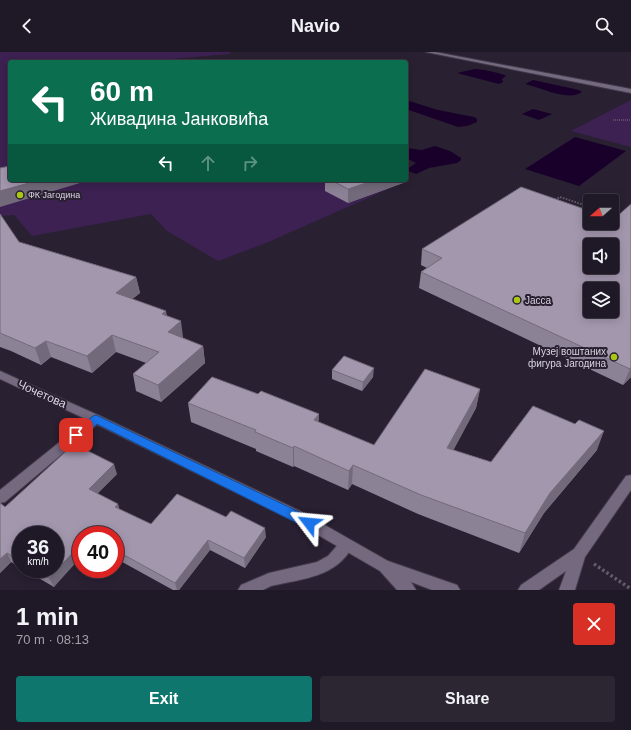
<!DOCTYPE html>
<html lang="en">
<head>
<meta charset="utf-8">
<style>
  body { margin:0; font-family:Helvetica,sans-serif; background:#2c2532; color:#f1f3f6; height:100vh; display:flex; flex-direction:column; font-size:15px; white-space:nowrap }
  * { box-sizing:border-box; margin:0 }
  p { font-size:13px; color:#a1a0a7 }
  .icon { flex:none; width:22px; height:22px; fill:none; stroke:currentColor; stroke-width:2; stroke-linecap:round; stroke-linejoin:round }
  .map { position:relative; height:538px; overflow:hidden }
  .panel { display:flex; flex-direction:column; background:#1f1826; flex:1 }
  .panel>* { flex:none }
  .banner { position:absolute; left:8px; top:8px; width:400px; height:122px; border-radius:4px; box-shadow:0 2px 10px #0003,0 0 0 1px #3c3743; background:#0b6e4f; color:#fff; overflow:hidden }
  .needle { width:26px; rotate:249deg }
  .tools { position:absolute; left:583px; top:142px; display:grid; gap:8px }
  .tools a { display:grid; place-items:center; width:36px; height:36px; border-radius:4px; background:#1f1826; box-shadow:0 2px 10px #0003,0 0 0 1px #3c3743; font-size:20px }
  .speed { position:absolute; left:12px; top:474px; display:flex; gap:8px; font-size:20px; font-weight:700; text-align:center }
  .speed>* { display:grid; place-content:center; width:52px; height:52px; border-radius:50%; background:#1f1826; box-shadow:0 2px 10px #0003,0 0 0 1px #3c3743; line-height:1 }
  .speed small { font-size:10px; font-weight:400 }
  .speed .limit { border:6px solid #d22; background:#fff; color:#111 }
  .pin { position:absolute; display:grid; place-items:center; width:34px; height:34px; color:#fff; margin:-17px; border-radius:8px; box-shadow:0 2px 6px #0006 }
  .me { position:absolute; width:44px; margin:-22px; rotate:299deg; stroke-linejoin:round; filter:drop-shadow(0 0 3px #0008) }
  .turn { display:flex; align-items:center; gap:14px; height:84px; padding:0 16px; font-size:18px }
  .turn .icon { width:52px; height:52px; stroke-width:2.5 }
  .turn b { display:block; font-size:28px; line-height:34px }
  .lanes { display:flex; align-items:center; height:38px; padding:0 16px; background:#0003; justify-content:center; gap:20px; direction:ltr }
  .lanes .off { opacity:.35 }
  .round { display:grid; place-items:center; flex:none; width:42px; height:42px; border-radius:4px; background:#2c2532 }
  .head { display:flex; align-items:center; justify-content:space-between; height:68px; padding:0 16px }
  h1 { font-size:24px; font-weight:600; line-height:30px }
  .action { display:flex; gap:8px; margin-top:auto; padding:8px 16px }
  .action a { flex:1; height:46px; border-radius:4px; background:#0f766e; color:#fff; font-size:16px; font-weight:600; line-height:46px; text-align:center }
  .action a+a { background:#2c2532; color:#f1f3f6 }
  header { display:flex; justify-content:space-between; align-items:center; height:52px; padding:0 16px; background:#1f1826; font-size:18px; font-weight:600 }
  .map>svg:first-child { display:block }
  .green { fill:#3c2152 }
  .water { fill:#19002b }
  .lines { fill:none; stroke-linecap:round; stroke-linejoin:round }
  .service-casing { stroke:#423a4a; stroke-width:2 }
  .minor-casing { stroke:#423a4a; stroke-width:2 }
  .tertiary-casing { stroke:#423a4a; stroke-width:2 }
  .path-far2 { stroke:#645c6c; stroke-width:1.5; stroke-dasharray:1 1; stroke-linecap:butt }
  .path-far1 { stroke:#645c6c; stroke-width:2; stroke-dasharray:1.5 1.5; stroke-linecap:butt }
  .path { stroke:#645c6c; stroke-width:3.5; stroke-dasharray:2.5 2.5; stroke-linecap:butt }
  .service { fill:#74697f; fill-rule:evenodd }
  .minor { fill:#74697f; fill-rule:evenodd }
  .tertiary { fill:#74697f; fill-rule:evenodd }
  .wall { fill:#8c8296 }
  .shaded-wall { fill:#726a7a }
  .building { fill:#a397ae; stroke:#726a7a; fill-rule:evenodd }
  .route { fill:#1a73e8; stroke:#114b97 }
  .poi-dot { fill:#abc716; stroke:#292032; stroke-width:1.5 }
  .labels { text-anchor:middle; dominant-baseline:central; stroke-width:4; stroke-linejoin:round; paint-order:stroke }
  .far-poi-label { font-size:9px; fill:#dad4e0; stroke:#292032; text-anchor:start }
  .poi-label { font-size:10px; fill:#dad4e0; stroke:#292032; text-anchor:start }
  .near-street-label { font-size:12px; fill:#dad4e0; stroke:#292032 }
</style>
</head>
<body>
<header><svg class="icon" aria-label="back" viewBox="0 0 24 24"><path d="M15 5l-7 7 7 7"/></svg>Navio<svg class="icon" aria-label="search" viewBox="0 0 24 24"><circle cx="10" cy="10" r="6"/><path d="M15 15l6 6"/></svg></header>
<div class="map">
<svg width="631" height="538" viewBox="0 0 631 538">
  <rect width="100%" height="100%" fill="#292032"/>
  <g class="green">
    <polygon points="0,0 231,0 229,2 172,7 170,10 10,10 10,128 373,128 393,135 266,191 218,209 167,179 151,162 32,184 14,163 0,164"/>
    <polygon points="631,48 631,95 571,79"/>
  </g>
  <g class="water">
    <path d="M475 17C481 17 502 21 506 24L502 27 503 30 499 32 457 21Z"/>
    <path d="M533 28 579 38 582 40C569 50 539 35 525 32Z"/>
    <polygon points="406,48 438,58 474,65 477,67 477,70 467,74 458,75 406,57"/>
    <polygon points="533,57 552,62 539,68 522,62"/>
    <polygon points="575,85 626,99 579,134 525,117"/>
    <polygon points="435,94 450,99 461,106 461,108 457,111 429,116 416,122 406,118 416,111 406,106 406,96 422,98"/>
  </g>
  <g class="lines">
    <defs>
      <path id="service" d="M346 487 351 489 353 493C338 525 302 527 271 534L263 538H238L241 533 269 521 317 510 328 504 341 489Z"/>
      <g id="minor">
        <polygon points="426,0 435,0 631,37 631,41"/>
        <polygon points="96,363 100,364 102,367 100,370 5,450 0,451 0,438 92,364"/>
        <polygon points="631,423 631,438 585,505 575,538 559,538 566,519 539,538 518,538 521,533 574,497 626,424"/>
      </g>
      <polygon id="tertiary" points="0,319 100,364 302,460 388,509 457,533 460,538 432,538 411,530 416,538 397,538 380,519 292,468 92,370 0,327"/>
    </defs>
    <use href="#service" class="service-casing"/>
    <use href="#minor" class="minor-casing"/>
    <use href="#tertiary" class="tertiary-casing"/>
    <polyline class="path-far2" points="613,68 631,68"/>
    <g class="path-far1">
      <polyline points="555,148 560,145 590,155"/>
      <polyline points="612,163 619,165"/>
    </g>
    <polyline class="path" points="594,512 631,537"/>
    <use href="#service" class="service"/>
    <use href="#minor" class="minor"/>
    <use href="#tertiary" class="tertiary"/>
  </g>
  <g class="wall">
    <polygon points="320,128 403,128 403,131 348,151 325,139 325,131"/>
    <polygon points="0,162 19,190 136,225 140,241 132,247 167,264 183,285 182,286 203,294 205,311 161,350 136,339 133,322 146,311 116,300 92,321 51,305 41,313 11,299 0,295"/>
    <polygon points="614,167 631,325 623,333 419,236 421,220 427,216 421,213 422,197"/>
    <polygon points="332,318 373,325 362,339 332,327"/>
    <polygon points="480,337 476,356 453,398 491,410 597,398 544,461 519,501 418,462 352,432 348,438 294,414 293,415 256,399 256,397 191,370 188,351 258,342 319,362 318,370 374,393"/>
    <polygon points="117,422 97,442 118,452 119,457 151,472 266,485 245,516 210,498 179,538 173,538 115,506 115,483 81,483 54,535 23,517 55,517 21,483 21,516 11,510 0,521 0,451 5,455"/>
  </g>
  <g class="shaded-wall">
    <polygon points="40,128 90,128 0,155 0,139"/>
    <polygon points="375,128 403,128 403,131 348,151 348,137"/>
    <polygon points="136,225 140,241 120,257 116,241"/>
    <polygon points="166,259 169,275 162,262"/>
    <polygon points="181,269 183,285 171,297 168,280"/>
    <polygon points="112,283 116,300 92,321 87,304"/>
    <polygon points="46,289 51,305 41,313 35,296"/>
    <polygon points="203,294 205,311 161,350 158,333"/>
    <polygon points="631,315 631,325 623,333 630,317"/>
    <polygon points="374,316 373,325 362,339 363,330"/>
    <polygon points="480,337 476,356 444,416 447,396"/>
    <polygon points="319,362 318,381 314,368"/>
    <polygon points="604,379 597,398 544,461 519,501 525,481 550,441"/>
    <polygon points="294,394 294,414 293,415 293,396"/>
    <polygon points="114,412 117,422 92,447 89,437"/>
    <polygon points="353,413 352,432 348,438 349,419"/>
    <polygon points="118,452 121,462 115,455"/>
    <polygon points="265,476 266,485 245,516 244,506"/>
    <polygon points="208,488 210,498 179,538 177,538 175,531"/>
    <polygon points="81,492 81,505 54,535 49,526"/>
    <polygon points="7,501 11,510 0,521 0,507"/>
  </g>
  <g class="building">
    <polygon points="10,114 10,128 40,128 0,139 0,116"/>
    <polygon points="331,128 375,128 348,137"/>
    <path d="M521 135 590 159V171H612V166L614 167 631 152V315L630 317 421 220 442 206 422 197ZM590 193H612V215H590ZM590 237H612V259H590Z"/>
    <polygon points="0,162 19,190 136,225 116,241 166,259 162,262 181,269 168,280 203,294 158,333 133,322 159,300 112,283 87,304 46,289 35,296 0,281"/>
    <polygon points="344,304 374,316 363,330 332,318"/>
    <polygon points="425,317 480,337 447,396 491,410 533,354 575,372 579,368 604,379 550,441 525,481 421,443 353,413 349,419 294,394 293,396 255,380 256,378 188,351 212,325 258,342 261,339 319,362 314,368 374,393"/>
    <polygon points="74,392 114,412 89,437 118,452 115,455 151,472 177,442 226,465 231,459 265,476 244,506 208,488 175,531 115,498 115,483 81,483 81,492 49,526 35,517 55,517 55,483 21,483 21,509 7,501 0,507 0,451 5,455"/>
  </g>
  <path class="route" d="M96 363 314 467 316 471 314 475 309 477 305 475 97 372C91 378 82 389 72 386L71 383 72 380 93 364Z"/>
  <g class="poi-dot">
    <circle cx="20" cy="143" r="4"/>
    <circle cx="517" cy="248" r="4"/>
    <circle cx="614" cy="305" r="4"/>
  </g>
  <g class="labels">
    <g class="far-poi-label">
      <text x="28" y="143">ФК Јагодина</text>
    </g>
    <g class="poi-label">
      <text x="525" y="248">Јасса</text>
      <text x="606" y="299" text-anchor="end">Музеј воштаних<tspan x="606" dy="12">фигура Јагодина</tspan></text>
    </g>
    <g class="near-street-label">
      <text transform="translate(42 342) rotate(24)">Чочетова</text>
    </g>
  </g>
</svg>
<div class="tools">
<a><svg class="needle" viewBox="-14 -14 28 28"><path d="M0-13l5 13h-10z" fill="#e53935"/><path d="M0 13l5-13h-10z" fill="#a1a0a7"/></svg></a>
<a><svg class="icon" aria-label="sound" viewBox="0 0 24 24"><path d="M4 9h4l5-4v14l-5-4H4zM17 9q2 3 0 6"/></svg></a>
<a><svg class="icon" aria-label="layers" viewBox="0 0 24 24"><path d="M12 4l9 5-9 5-9-5zM3 14l9 5 9-5"/></svg></a>
</div>
<div class="speed"><div>36<small>km/h</small></div><div class="limit">40</div></div>
<div class="pin" style="left:76px;top:383px;background:#d93025"><svg class="icon" aria-label="arrive" viewBox="0 0 24 24"><path d="M6 21V4h12l-3 4 3 4H6"/></svg></div>
<svg class="me" style="left:309px;top:471px" viewBox="-20 -20 40 40"><path d="M0-17L14 15 0 8-14 15z" fill="#1a73e8" stroke="#fff" stroke-width="4"/></svg>
<div class="banner">
<div class="turn"><svg class="icon" aria-label="left" viewBox="0 0 24 24"><path d="M17 20v-9H6M10 6l-5 5 5 5"/></svg><div><b>60 m</b>Живадина Јанковића</div></div>
<div class="lanes"><svg class="icon" aria-label="left" viewBox="0 0 24 24"><path d="M17 20v-9H6M10 6l-5 5 5 5"/></svg><svg class="icon off" aria-label="ahead" viewBox="0 0 24 24"><path d="M12 20V5M6 11l6-6 6 6"/></svg><svg class="icon off" aria-label="right" viewBox="0 0 24 24"><path d="M7 20v-9h11M14 6l5 5-5 5"/></svg></div>
</div>
</div>
<section class="panel">
<div class="head"><div><h1>1 min</h1><p>70 m · 08:13</p></div><a class="round" style="background:#d93025;color:#fff"><svg class="icon" aria-label="close" viewBox="0 0 24 24"><path d="M6 6l12 12M18 6L6 18"/></svg></a></div>
<div class="action"><a>Exit</a><a>Share</a></div>
</section>
</body>
</html>
